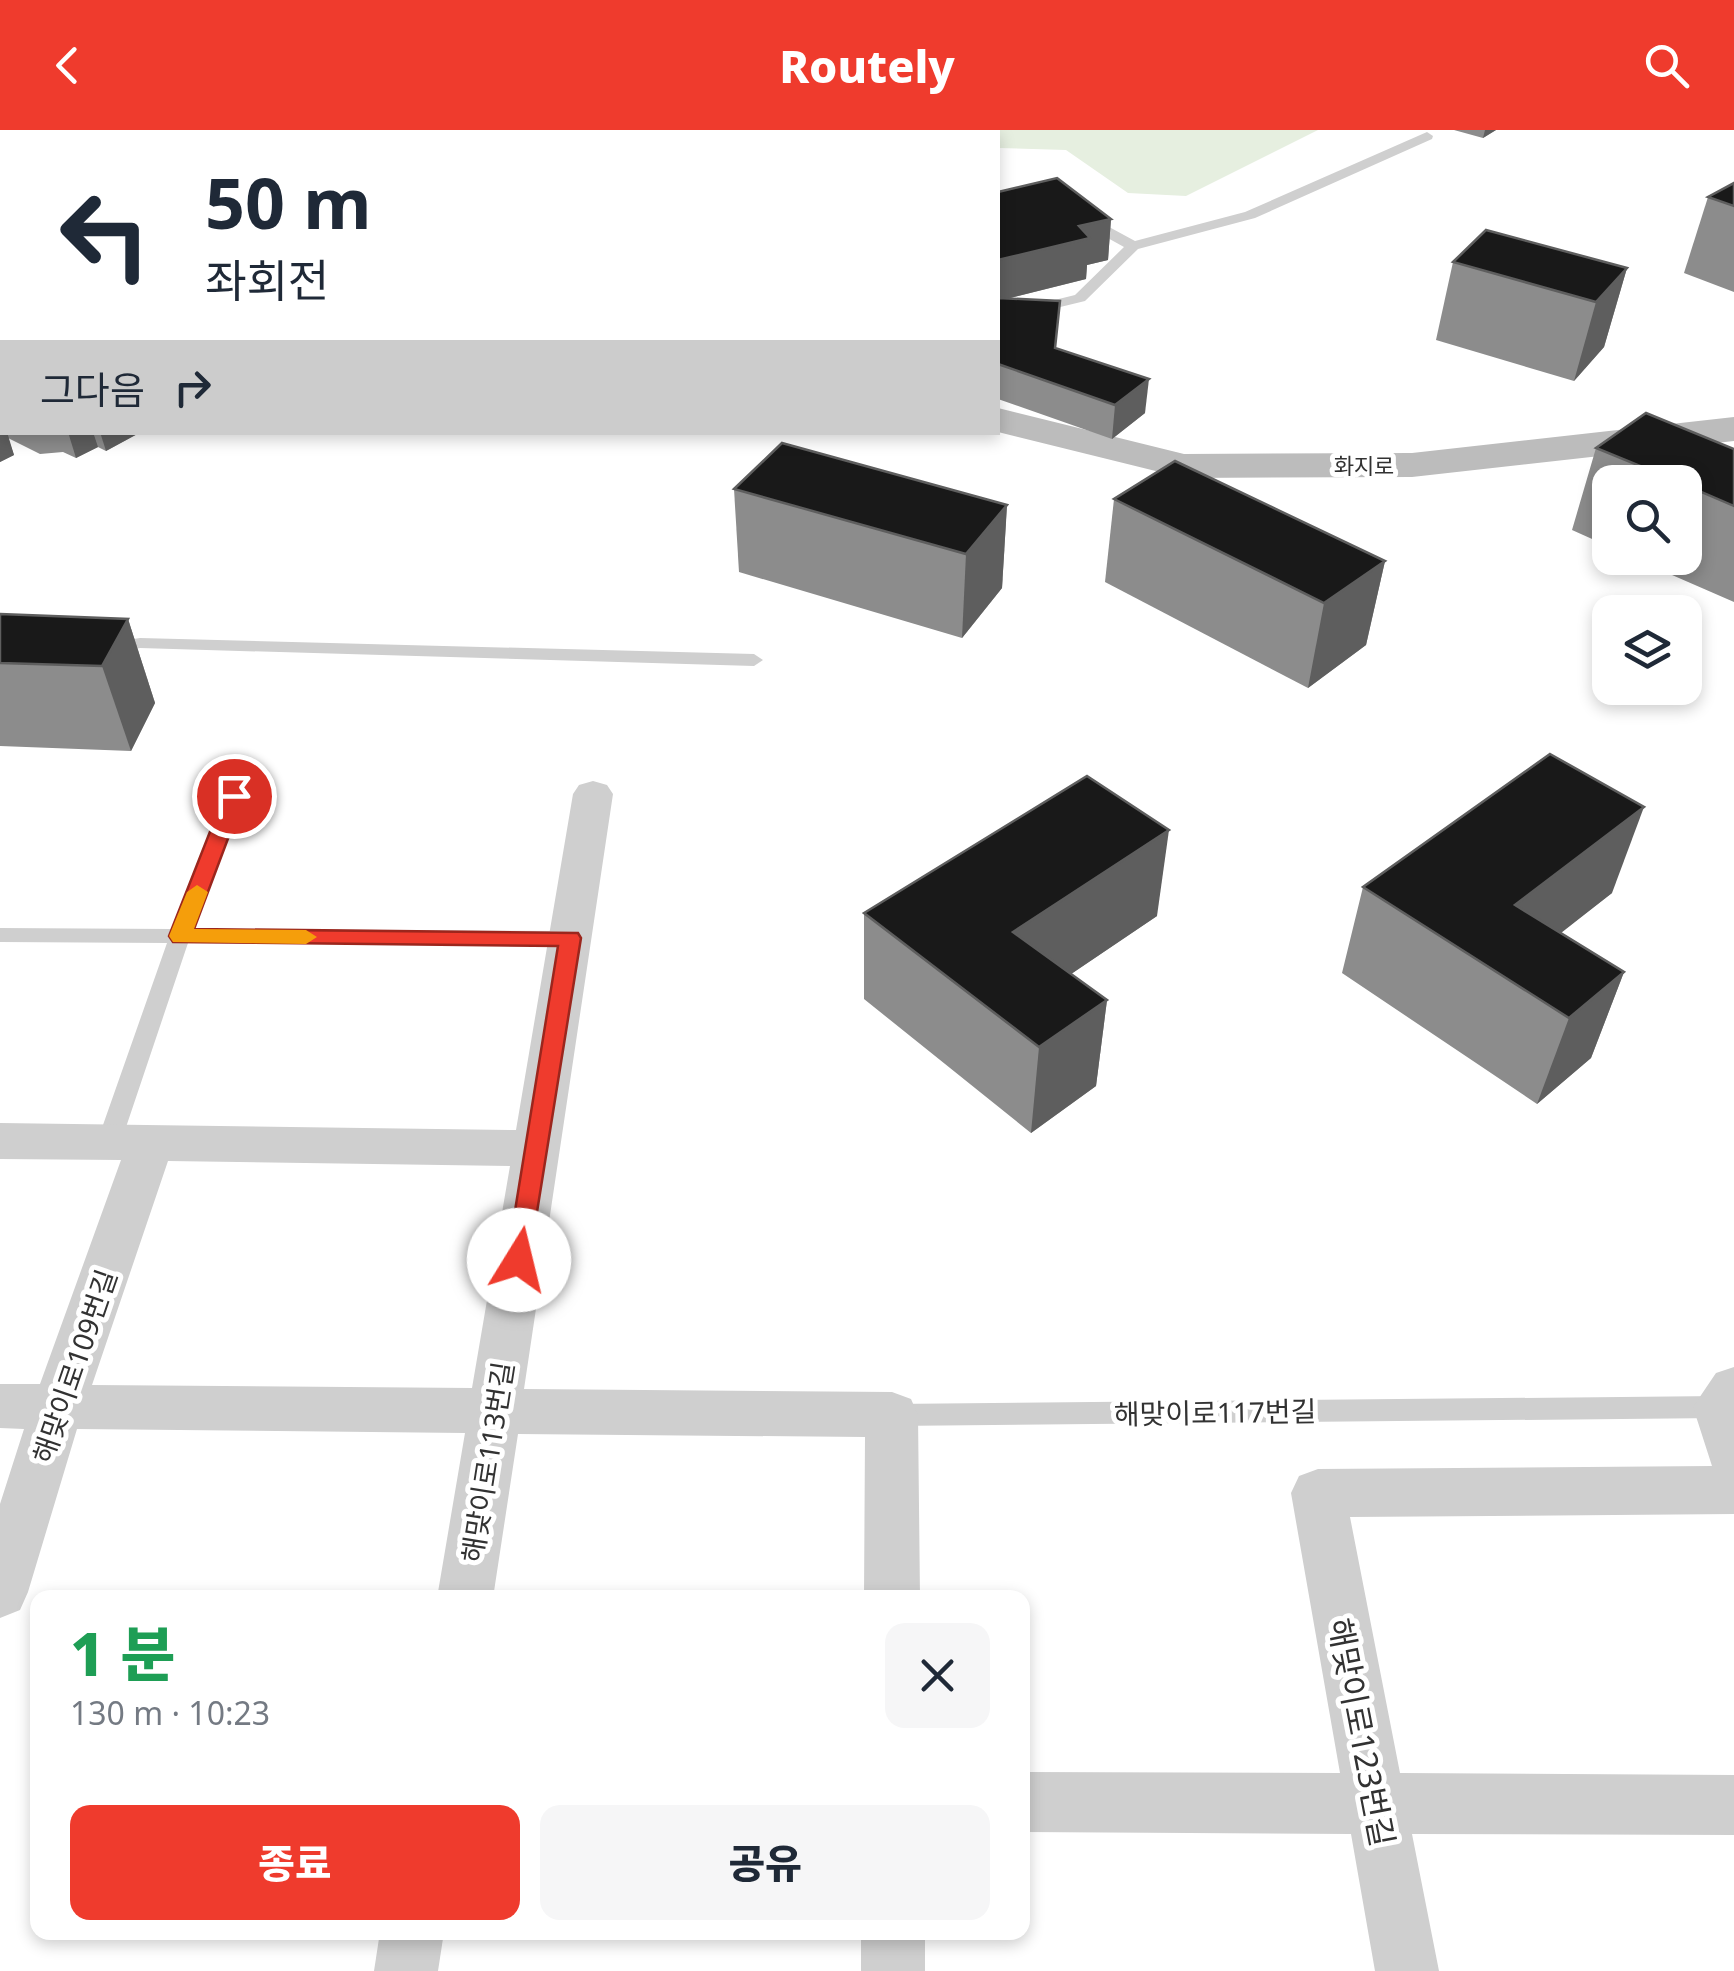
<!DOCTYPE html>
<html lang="ko">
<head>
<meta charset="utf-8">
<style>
  body { margin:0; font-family:"Noto Sans","Noto Sans KR",sans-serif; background:#f6f6f7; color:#1f2937; height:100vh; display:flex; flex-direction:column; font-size:38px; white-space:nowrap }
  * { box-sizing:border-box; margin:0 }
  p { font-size:32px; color:#747a83 }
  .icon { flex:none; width:55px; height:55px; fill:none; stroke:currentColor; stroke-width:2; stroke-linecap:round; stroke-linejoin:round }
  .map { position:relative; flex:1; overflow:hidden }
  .details { position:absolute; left:30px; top:1460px; width:1000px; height:350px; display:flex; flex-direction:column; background:#fff; border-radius:20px; box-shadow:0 5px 15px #0003 }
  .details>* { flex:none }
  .top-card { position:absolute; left:0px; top:0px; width:1000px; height:305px; box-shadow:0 5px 15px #0003; background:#fff; color:#1f2937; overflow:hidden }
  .controls { position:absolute; left:1592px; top:335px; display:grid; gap:20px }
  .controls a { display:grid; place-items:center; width:110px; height:110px; border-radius:20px; background:#fff; box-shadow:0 5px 15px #0003; font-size:50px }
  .pin { position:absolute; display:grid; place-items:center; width:85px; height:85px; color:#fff; margin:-42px; border:5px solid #fff; border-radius:50%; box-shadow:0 2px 10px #0007 }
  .me { position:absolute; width:110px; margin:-55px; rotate:9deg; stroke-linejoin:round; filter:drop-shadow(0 0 8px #0008) }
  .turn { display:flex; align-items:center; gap:35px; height:210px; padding:0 40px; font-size:45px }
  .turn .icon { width:130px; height:130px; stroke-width:2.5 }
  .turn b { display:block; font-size:70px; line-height:85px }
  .then { display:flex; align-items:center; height:95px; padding:0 40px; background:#0003; gap:20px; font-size:38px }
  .round { display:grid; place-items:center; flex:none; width:105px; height:105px; border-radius:20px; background:#f6f6f7 }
  .headline { display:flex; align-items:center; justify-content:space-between; height:170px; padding:0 40px }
  h1 { font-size:60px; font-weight:800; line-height:75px; color:#1e9e55 }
  .primary-button { display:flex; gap:20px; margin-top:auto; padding:20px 40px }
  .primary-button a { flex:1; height:115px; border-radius:20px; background:#ef3b2d; color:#fff; font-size:40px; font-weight:800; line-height:115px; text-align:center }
  .primary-button a+a { background:#f6f6f7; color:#1f2937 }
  header { display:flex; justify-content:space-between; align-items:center; height:130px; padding:0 40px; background:#ef3b2d; color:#fff; font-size:45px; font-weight:800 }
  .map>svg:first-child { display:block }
  .green { fill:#e6efe0 }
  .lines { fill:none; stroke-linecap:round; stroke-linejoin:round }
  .lane { fill:#cfcfcf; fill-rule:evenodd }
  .street { fill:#cfcfcf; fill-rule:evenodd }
  .secondary { fill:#bcbcbc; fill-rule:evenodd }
  .wall { fill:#8c8c8c }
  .shaded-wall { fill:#5e5e5e }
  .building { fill:#191919; stroke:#5e5e5e; stroke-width:2.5 }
  .route { fill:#ef3b2d; stroke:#9b261d; stroke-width:2.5 }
  .slow { fill:#f59e0b }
  .labels { text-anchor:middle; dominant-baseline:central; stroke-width:10; stroke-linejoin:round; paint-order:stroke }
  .far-street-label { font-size:22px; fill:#323232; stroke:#fff }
  .street-label { font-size:28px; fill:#323232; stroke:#fff }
  .near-street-label { font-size:32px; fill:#323232; stroke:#fff }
</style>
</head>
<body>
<header><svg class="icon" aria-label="back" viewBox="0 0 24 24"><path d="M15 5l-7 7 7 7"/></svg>Routely<svg class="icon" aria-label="search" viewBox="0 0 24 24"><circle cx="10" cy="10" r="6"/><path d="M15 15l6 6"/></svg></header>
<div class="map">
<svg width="1734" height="1841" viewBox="0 0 1734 1841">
  <rect width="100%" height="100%" fill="#fff"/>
  <polygon class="green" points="423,0 1318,0 1186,66 1128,63 1066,20 998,18 998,2"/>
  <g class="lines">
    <g class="lane">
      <polygon points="1427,2 1433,6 1432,9 1255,88 1138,119 1085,171 998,192 998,184 1075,165 1124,117 1077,91 1077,85 1087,85 1135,111 1245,82"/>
      <polygon points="140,508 754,524 763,530 754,536 140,518 108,523 99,518 102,514"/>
      <polygon points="234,660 244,666 193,799 570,801 581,808 570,815 188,813 121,1012 117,1018 101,1018 97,1012 167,813 0,812 0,798 172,799 224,666"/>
      <polygon points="1719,1266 1728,1269 1732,1277 1728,1285 1719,1288 892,1296 883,1293 879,1285 883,1277 892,1274"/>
    </g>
    <g class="street">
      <rect x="0" y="102" width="2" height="16"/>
      <path d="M593 651 607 655 613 664 524 1259 892 1262 911 1269 918 1285 920 1468H864L865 1307 518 1304 493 1468H437L465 1303 77 1299 28 1462 20 1480 0 1488V1374L24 1299 0 1298V1254H40L121 1030 0 1029V993L516 1000 573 664 579 655ZM168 1031 510 1036 472 1258 92 1255Z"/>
      <polygon points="1734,1237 1734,1384 1350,1387 1400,1643 1734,1645 1734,1705 1412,1704 1439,1841 1375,1841 1351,1704 1022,1702 1022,1642 1340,1643 1291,1363 1299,1346 1318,1339 1712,1336 1693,1277 1716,1243"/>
      <polygon points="380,1802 444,1802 438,1841 374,1841"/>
      <rect x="861" y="1802" width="64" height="39"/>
    </g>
    <polygon class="secondary" points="998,278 1184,324 1412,323 1734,287 1734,311 1412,347 1184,348 998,302"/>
  </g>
  <g class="wall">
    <polygon points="243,0 352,0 353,2 248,2"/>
    <polygon points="1454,0 1496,0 1483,8"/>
    <polygon points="1734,53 1734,162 1684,143 1708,67"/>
    <polygon points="998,62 1111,89 1108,130 1087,135 1086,149 1006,169 1056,218 1145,283 1112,309 998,269"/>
    <polygon points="1453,132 1627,138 1604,217 1574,251 1436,210"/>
    <polygon points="0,229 2,230 2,302 141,302 106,321 98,317 76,328 63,322 40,324 8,308 14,325 0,332"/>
    <polygon points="1596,318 1734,319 1734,472 1633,428 1685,428 1685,352 1610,352 1610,417 1572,400"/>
    <polygon points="734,359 1007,375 1002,458 962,508 739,442"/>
    <polygon points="1114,369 1385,431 1366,515 1308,558 1105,452"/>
    <polygon points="0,484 128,489 155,573 131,621 0,616"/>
    <polygon points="1363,757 1612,763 1560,803 1624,842 1591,928 1537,974 1342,843"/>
    <polygon points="864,783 1157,786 1071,844 1107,870 1096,956 1031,1003 864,869"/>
  </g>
  <g class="shaded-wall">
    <polygon points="126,0 142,0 143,2 124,2"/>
    <polygon points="317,0 352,0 353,2 317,2"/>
    <polygon points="1485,0 1496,0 1483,8"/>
    <rect x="0" y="24" width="2" height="78"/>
    <polygon points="1111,89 1108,130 1087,135 1086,149 998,171 998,130 1079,96"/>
    <polygon points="1627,138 1604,217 1574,251 1596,172"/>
    <polygon points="1149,249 1145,283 1112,309 1115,275"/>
    <polygon points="0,283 2,291 2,302 7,302 14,325 0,332"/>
    <polygon points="68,302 93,302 98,317 76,328"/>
    <polygon points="100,302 141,302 106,321"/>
    <polygon points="1007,375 1002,458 962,508 966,424"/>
    <polygon points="1385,431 1366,515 1308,558 1324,473"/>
    <polygon points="128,489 155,573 131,621 102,536"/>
    <polygon points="1644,677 1612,763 1505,847 1515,775"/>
    <polygon points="1169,700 1157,786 1006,888 1013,802"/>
    <polygon points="1624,842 1591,928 1537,974 1569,888"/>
    <polygon points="1107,870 1096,956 1031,1003 1039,917"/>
  </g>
  <g class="building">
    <polygon points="0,0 126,0 124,2 2,2 2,24 0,24"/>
    <polygon points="1057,48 1111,89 1079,96 1090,108 998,130 998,62"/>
    <polygon points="1734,53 1734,76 1708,67"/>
    <polygon points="1486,100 1627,138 1596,172 1453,132"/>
    <polygon points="998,168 1060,171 1055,218 1149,249 1115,275 998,234"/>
    <polygon points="0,229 2,230 2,277 0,275"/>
    <polygon points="1646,283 1734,319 1734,376 1685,355 1685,352 1679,352 1596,318"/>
    <polygon points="782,313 1007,375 966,424 734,359"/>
    <polygon points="1175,331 1385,431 1324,473 1114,369"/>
    <polygon points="0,484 128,489 102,536 0,533"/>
    <polygon points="1550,624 1644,677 1515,775 1624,842 1569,888 1363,757"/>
    <polygon points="1087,646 1169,700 1013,802 1107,870 1039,917 864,783"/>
  </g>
  <polygon class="route" points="234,660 244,666 194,799 578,803 581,808 528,1138 510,1138 507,1130 558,816 173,812 169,806 224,666"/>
  <polygon class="slow" points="197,755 208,762 194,799 306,800 317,807 306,814 173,812 169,806 187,762"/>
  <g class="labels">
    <g class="far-street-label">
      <text x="1364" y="335">화지로</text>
    </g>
    <g class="street-label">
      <text transform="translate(74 1236) rotate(-71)">해맞이로109번길</text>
      <text transform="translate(1215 1282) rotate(-1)">해맞이로117번길</text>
      <text transform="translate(487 1332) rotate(-81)">해맞이로113번길</text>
    </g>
    <g class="near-street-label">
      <text transform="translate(1362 1602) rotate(79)">해맞이로123번길</text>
    </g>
  </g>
</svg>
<div class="controls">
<a><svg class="icon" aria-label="search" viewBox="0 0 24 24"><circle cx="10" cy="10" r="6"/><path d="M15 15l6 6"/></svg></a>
<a><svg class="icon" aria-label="layers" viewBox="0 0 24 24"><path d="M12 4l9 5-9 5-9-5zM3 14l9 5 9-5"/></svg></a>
</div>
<div class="pin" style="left:234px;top:666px;background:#d93025"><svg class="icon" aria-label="arrive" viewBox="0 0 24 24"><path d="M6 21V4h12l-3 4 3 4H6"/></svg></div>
<svg class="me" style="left:519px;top:1130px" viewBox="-20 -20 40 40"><circle r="19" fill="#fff"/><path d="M0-13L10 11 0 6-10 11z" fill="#ef3b2d"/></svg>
<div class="top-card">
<div class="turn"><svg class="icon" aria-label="left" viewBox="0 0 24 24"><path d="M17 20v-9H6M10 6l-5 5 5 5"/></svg><div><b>50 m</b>좌회전</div></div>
<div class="then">그다음<svg class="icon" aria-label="right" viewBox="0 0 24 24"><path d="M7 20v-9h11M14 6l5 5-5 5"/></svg></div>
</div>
<section class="details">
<div class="headline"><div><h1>1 분</h1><p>130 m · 10:23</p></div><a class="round"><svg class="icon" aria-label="close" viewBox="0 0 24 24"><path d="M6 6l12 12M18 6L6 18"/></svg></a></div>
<div class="primary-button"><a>종료</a><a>공유</a></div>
</section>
</div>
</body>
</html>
